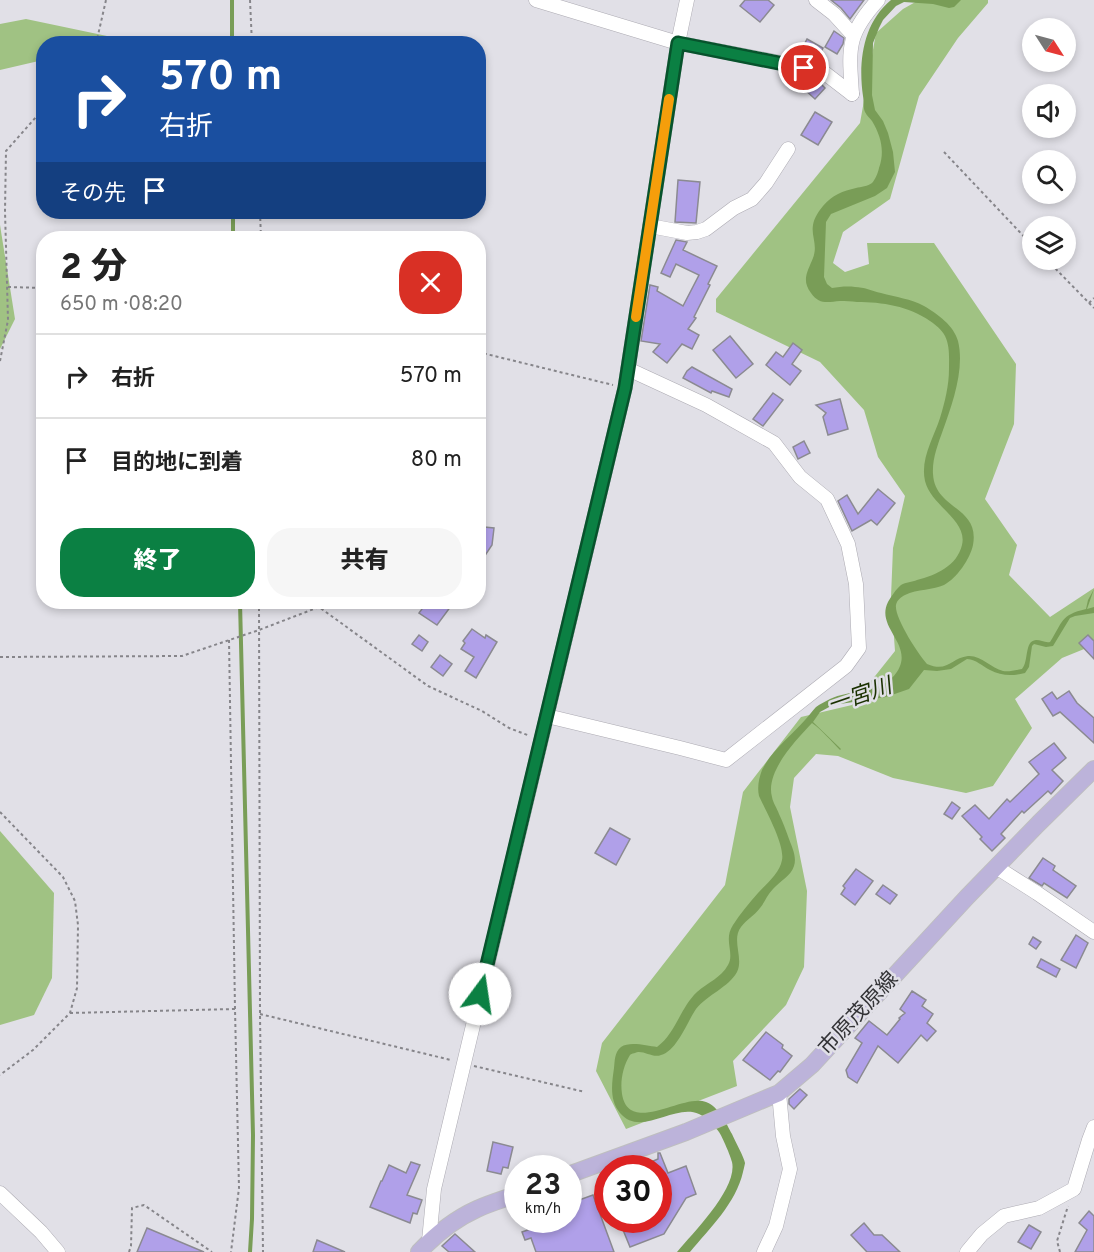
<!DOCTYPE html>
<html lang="ja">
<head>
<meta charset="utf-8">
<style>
  body { margin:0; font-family:Overpass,"Noto Sans JP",sans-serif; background:#f6f6f6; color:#222; height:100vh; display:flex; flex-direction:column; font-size:22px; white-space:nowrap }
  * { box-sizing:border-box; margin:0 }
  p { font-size:20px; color:#767676 }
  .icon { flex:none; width:33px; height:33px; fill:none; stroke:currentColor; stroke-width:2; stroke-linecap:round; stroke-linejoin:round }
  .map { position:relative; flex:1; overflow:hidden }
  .drawer { position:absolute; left:36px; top:231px; width:450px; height:378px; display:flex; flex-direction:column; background:#fff; border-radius:24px; box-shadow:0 3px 9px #0003 }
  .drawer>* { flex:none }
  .top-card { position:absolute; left:36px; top:36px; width:450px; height:183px; border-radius:24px; box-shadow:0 3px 9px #0003; background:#1a4fa0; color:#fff; overflow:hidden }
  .needle { width:39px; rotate:126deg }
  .tools { position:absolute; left:1022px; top:18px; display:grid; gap:12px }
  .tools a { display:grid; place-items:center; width:54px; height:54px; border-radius:50%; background:#fff; box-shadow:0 3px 9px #0003; font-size:30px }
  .speed { position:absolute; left:504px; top:1155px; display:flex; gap:12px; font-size:30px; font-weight:700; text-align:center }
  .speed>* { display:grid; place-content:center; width:78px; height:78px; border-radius:50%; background:#fff; box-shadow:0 3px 9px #0003; line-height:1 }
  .speed small { font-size:15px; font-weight:400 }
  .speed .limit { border:9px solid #d22; background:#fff; color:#111 }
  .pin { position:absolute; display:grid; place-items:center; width:51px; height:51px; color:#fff; margin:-26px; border:3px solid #fff; border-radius:50%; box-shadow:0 2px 6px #0007 }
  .me { position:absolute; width:66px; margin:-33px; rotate:14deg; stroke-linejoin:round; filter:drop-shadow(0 0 4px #0008) }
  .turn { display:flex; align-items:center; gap:21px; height:126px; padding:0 24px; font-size:27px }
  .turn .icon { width:78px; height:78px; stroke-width:2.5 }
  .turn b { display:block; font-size:42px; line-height:51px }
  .then { display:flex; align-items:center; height:57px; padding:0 24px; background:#0003; gap:12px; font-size:22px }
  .round { display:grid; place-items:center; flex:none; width:63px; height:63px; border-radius:24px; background:#f6f6f6 }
  .head { display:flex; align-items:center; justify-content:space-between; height:102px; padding:0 24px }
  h1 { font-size:36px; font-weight:800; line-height:45px }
  .action { display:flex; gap:12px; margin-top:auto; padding:12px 24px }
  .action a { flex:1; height:69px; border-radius:24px; background:#0b8043; color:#fff; font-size:24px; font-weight:800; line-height:69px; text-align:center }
  .action a+a { background:#f6f6f6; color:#222 }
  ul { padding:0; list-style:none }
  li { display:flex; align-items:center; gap:18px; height:84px; padding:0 24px; border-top:2px solid #e0e0e0 }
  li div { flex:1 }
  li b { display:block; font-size:22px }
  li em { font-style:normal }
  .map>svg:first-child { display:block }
  .green { fill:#a0c283 }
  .water { fill:#799d57 }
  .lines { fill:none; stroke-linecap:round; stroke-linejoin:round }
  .stream { stroke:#799d57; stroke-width:4 }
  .building { fill:#b0a0e9; stroke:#8b8a91; stroke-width:1.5 }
  .minor-casing { stroke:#adabb3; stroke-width:15 }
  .major-casing { stroke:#bebebf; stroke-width:18 }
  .path { stroke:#86858a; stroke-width:2; stroke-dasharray:3 3; stroke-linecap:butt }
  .minor { stroke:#fff; stroke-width:14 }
  .major { stroke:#bcb3da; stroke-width:16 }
  .route-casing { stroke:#07532c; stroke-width:15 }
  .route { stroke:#0b8043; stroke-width:10 }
  .slow { stroke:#f59e0b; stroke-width:10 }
  .labels { text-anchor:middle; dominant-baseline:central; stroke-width:5; stroke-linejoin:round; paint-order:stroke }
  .street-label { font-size:21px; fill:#333336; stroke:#e1e0e7 }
  .water-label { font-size:22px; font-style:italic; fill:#1a3100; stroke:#e1e0e7 }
</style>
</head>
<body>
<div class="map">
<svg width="1094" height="1252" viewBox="0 0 1094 1252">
  <rect width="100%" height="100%" fill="#e1e0e7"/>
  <g class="green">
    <polygon points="919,0 988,0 988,3 958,38 919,96 890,199 843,232 833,263 845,272 869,264 867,243 934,243 1016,364 1014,424 985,499 1017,545 1009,575 1050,617 1094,588 1094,645 1062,658 1015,699 1032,728 993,786 966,793 893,778 838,756 816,754 794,778 790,807 807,891 804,967 786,1005 733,1061 737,1086 626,1129 596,1071 602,1043 725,885 743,792 801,717 852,705 895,651 891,597 893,548 905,496 878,457 864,410 820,362 716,312 716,299 860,123 876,33 903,9"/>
    <polygon points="26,19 107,36 93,43 44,44 43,60 0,70 0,24"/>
    <polygon points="0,225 15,319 0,349"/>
    <polygon points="0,831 54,893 52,978 34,1015 0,1025"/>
  </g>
  <path class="water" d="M891 0H961L954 7 949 8 933 4 904 2 896 6 883 20 879 28 873 43 872 95 875 110 883 121 888 133 893 152 895 172 887 188 875 196 831 214 826 222 824 277 827 284 832 288C839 287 847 286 855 287 864 287 872 291 881 293 896 297 911 299 924 306 938 314 954 326 958 341 965 369 952 405 943 430 938 444 932 459 933 474 935 510 980 506 973 545 970 559 957 578 944 585 934 590 917 589 905 595 901 597 897 600 896 605 894 617 918 654 927 664 948 673 951 658 968 656 981 655 991 668 1003 671 1009 672 1016 670 1022 669 1029 661 1024 641 1036 640 1041 640 1045 643 1050 642 1063 622 1060 615 1086 609L1088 600 1094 589 1087 609 1094 607V613L1075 616 1070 618 1053 646 1046 647 1034 644 1032 646 1029 667 1025 673C1013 676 1001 676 990 670 982 666 977 660 967 659L951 669 937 671 924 670 909 689 886 697 840 704 831 706 820 712 813 722 841 749 840 750C831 741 823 731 812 723 796 740 765 772 772 797 773 803 777 808 779 814 783 822 786 831 789 839 792 847 797 857 794 866 791 876 780 881 773 889 767 895 765 902 760 908 755 915 746 920 741 927 731 940 744 958 737 972 729 987 707 995 696 1009 687 1022 677 1051 661 1055 654 1058 646 1052 639 1052 637 1052 631 1054 630 1055 623 1066 620 1081 622 1094 629 1136 683 1093 706 1102 719 1107 726 1123 732 1134 735 1141 744 1157 745 1163 745 1164 743 1172 743 1172 736 1203 710 1228 690 1252H677C694 1232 738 1188 732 1162 731 1157 722 1136 719 1132 717 1129 715 1128 713 1125 709 1121 704 1116 699 1114 674 1103 641 1138 620 1113 609 1100 612 1083 614 1068 615 1061 614 1053 621 1047 630 1041 647 1046 657 1047 676 1033 680 1008 697 992 708 982 721 978 728 965 735 953 723 940 733 925 740 914 749 903 758 893 766 884 780 873 782 860 785 845 766 811 759 796 757 787 759 778 762 770 772 750 791 736 805 720 809 716 812 711 816 707 820 704 826 701 830 699 849 690 879 692 892 678 921 647 874 630 888 602 891 597 896 589 901 585 906 582 912 582 917 580 936 575 957 566 962 545 968 520 931 506 925 481 920 459 934 437 940 418 945 402 949 385 949 369 949 358 950 346 945 336 942 330 936 325 930 321 909 306 882 302 857 302 851 301 846 301 840 301 828 302 819 305 811 293 801 280 808 271 813 258 818 245 811 236 813 225 814 218 819 211 823 206 832 195 843 191 856 188 861 187 868 186 872 183 875 180 878 173 879 168 885 151 881 136 872 121 870 118 867 116 865 112 863 108 864 101 863 96 858 62 863 23 891 0Z"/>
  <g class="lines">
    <g class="stream">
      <polyline points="232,0 232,44"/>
      <polyline points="233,212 233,238"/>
      <polyline points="240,602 253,1135 252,1219 250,1252"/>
    </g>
  </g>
  <g class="building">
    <polygon points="745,0 768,0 774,5 760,22 740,6"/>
    <polygon points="831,0 864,0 850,19 841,8"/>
    <polygon points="834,31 844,38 843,44 837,54 825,47"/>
    <polygon points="807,39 823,48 815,62 798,57"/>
    <polygon points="813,80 818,81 825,88 815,99 804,89"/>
    <polygon points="815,112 832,122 818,145 801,135"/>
    <polygon points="678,180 700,182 696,223 675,222"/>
    <polygon points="676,240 687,242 683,250 717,266 708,284 710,285 694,317 696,318 688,329 699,335 692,349 682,344 667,363 653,352 660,344 641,341 650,285 658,287 657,291 683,306 699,275 676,264 670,277 661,273"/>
    <polygon points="730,336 753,364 736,378 713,350"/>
    <polygon points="793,343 802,350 792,364 801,371 790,385 766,365 776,352 783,357"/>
    <polygon points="692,367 732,389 729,397 712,391 711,393 683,378 687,371"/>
    <polygon points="773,393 783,400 763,426 753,419"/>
    <polygon points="840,399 848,429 828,435 823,417 826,413 816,405"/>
    <polygon points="804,441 810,453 798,459 793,447"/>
    <polygon points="878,489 895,503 877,525 871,520 852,531 838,501 847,495 858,514"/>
    <polygon points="484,527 494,528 492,545 478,566 478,547 482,542"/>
    <polygon points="427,602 454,602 437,625 419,613"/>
    <polygon points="472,629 485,638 486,635 497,642 476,678 465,671 474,657 461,649 465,643 463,641"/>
    <polygon points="419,635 428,642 422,651 412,644"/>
    <polygon points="1088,635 1094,641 1094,659 1079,643"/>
    <polygon points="440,655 452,664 443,676 431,667"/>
    <polygon points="1069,691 1077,703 1094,718 1094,743 1060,712 1053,716 1042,699 1052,692 1057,699"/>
    <polygon points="1054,743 1066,758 1052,770 1063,781 1051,794 1048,791 1024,813 1022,811 1001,834 1005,838 992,851 980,839 982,837 962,816 975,805 989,819 1007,799 1010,802 1039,774 1029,762"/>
    <polygon points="952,802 960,808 952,819 944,814"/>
    <polygon points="610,828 630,839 616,865 595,853"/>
    <polygon points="1043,858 1055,866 1053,870 1076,886 1067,898 1044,883 1042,886 1029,878"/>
    <polygon points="856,869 873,881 855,905 841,894 845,888 843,886"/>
    <polygon points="883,885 897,895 890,904 876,894"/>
    <polygon points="1076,935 1088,943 1076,968 1061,960"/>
    <polygon points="1033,937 1041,942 1036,949 1029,944"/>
    <polygon points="1041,959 1060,969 1056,977 1037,967"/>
    <polygon points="912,991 926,1000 922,1006 933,1014 927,1023 936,1031 927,1041 921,1035 898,1063 878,1046 857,1083 848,1077 846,1070 862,1043 855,1038 869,1021 887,1035 900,1019 899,1018 905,1013 900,1009"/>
    <polygon points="766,1032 783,1045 782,1048 792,1056 780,1072 778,1071 770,1080 743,1060"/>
    <polygon points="800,1089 807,1095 794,1109 789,1104 789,1099"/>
    <polygon points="493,1142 513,1147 508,1168 503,1167 501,1174 487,1171"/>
    <polygon points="658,1153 660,1153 668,1173 686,1166 696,1194 686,1198 664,1234 630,1247 619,1220 658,1220 658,1168 637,1168 658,1159"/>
    <polygon points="411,1162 420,1165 407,1195 422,1200 417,1214 413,1213 410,1223 370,1207 381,1181 382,1181 389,1165 406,1173"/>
    <polygon points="593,1195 614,1252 536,1252 531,1238 525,1240 522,1232 556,1220 568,1220 568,1204"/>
    <polygon points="1089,1211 1094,1216 1094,1252 1075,1252 1087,1230 1079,1223"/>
    <polygon points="864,1223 874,1235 882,1235 900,1252 867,1252 851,1235"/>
    <polygon points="1029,1225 1041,1232 1031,1249 1018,1242"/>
    <polygon points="147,1228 204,1252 137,1252"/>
    <polygon points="455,1234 475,1252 449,1252 442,1246"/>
    <polygon points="317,1240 345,1252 313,1252"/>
  </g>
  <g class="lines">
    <defs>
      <g id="minor">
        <polyline points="536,0 678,43 782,63 826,74 852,94"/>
        <polyline points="816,0 834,14 853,35"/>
        <path d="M852 94C849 49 846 35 878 0"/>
        <polyline points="650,226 687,233 697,232 706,229 734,208 752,199 766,183 788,149"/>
        <polyline points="547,716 680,748 726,760 846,666 859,648 856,584 848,544 827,499 800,477 774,443 706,405 628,369"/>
        <polyline points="996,867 1037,893 1094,932"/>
        <polyline points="0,1193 41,1232 58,1252"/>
        <polyline points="429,1241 434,1189 625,388 678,43 687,0"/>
        <polyline points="764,1252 776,1226 790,1169 783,1136 779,1093"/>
        <polyline points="967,1252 982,1234 1004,1216 1039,1208 1074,1189 1089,1140 1094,1127"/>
      </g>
      <g id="major">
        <polyline points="568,1175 686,1132 779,1093 812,1065 967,897 1039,823 1094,769"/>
        <path d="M419 1252C435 1235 455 1219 477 1209 490 1203 504 1199 518 1194"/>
      </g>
    </defs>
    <use href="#minor" class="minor-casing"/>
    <use href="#major" class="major-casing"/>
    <g class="path">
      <polyline points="250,0 252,44"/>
      <polyline points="96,44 106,0"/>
      <polyline points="944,152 1032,245"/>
      <polyline points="260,212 261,238"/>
      <polyline points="1047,260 1094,308"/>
      <polyline points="8,287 44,288"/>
      <polyline points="1089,303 1094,298"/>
      <polyline points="478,352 613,385"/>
      <polyline points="0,361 8,320 5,211 6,151 44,108"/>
      <polyline points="259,602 260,1014 263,1252"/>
      <polyline points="229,640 235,1009"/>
      <polyline points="0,657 182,656 259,630 319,607 428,686 482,711 509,728 530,736"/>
      <polyline points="0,812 63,877 75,901 78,925 77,988 70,1013 33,1050 0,1075"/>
      <polyline points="70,1013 235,1009 239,1188 231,1252"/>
      <polyline points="260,1014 451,1060"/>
      <polyline points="474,1066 585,1092"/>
      <polyline points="129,1252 131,1246 132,1208 144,1205 212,1252"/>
      <polyline points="1060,1252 1057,1241 1068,1206"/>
    </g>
    <use href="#minor" class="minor"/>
    <use href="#major" class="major"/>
  </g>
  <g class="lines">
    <defs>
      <polyline id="route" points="480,994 625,388 678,43 804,68"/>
    </defs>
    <use href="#route" class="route-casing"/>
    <use href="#route" class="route"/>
    <polyline class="slow" points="636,317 669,99"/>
  </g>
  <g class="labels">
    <g class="street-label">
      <text transform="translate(859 1014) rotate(-47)">市原茂原線</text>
    </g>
    <g class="water-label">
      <text transform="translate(860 697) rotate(-19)">一宮川</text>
    </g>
  </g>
</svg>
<div class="tools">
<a><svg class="needle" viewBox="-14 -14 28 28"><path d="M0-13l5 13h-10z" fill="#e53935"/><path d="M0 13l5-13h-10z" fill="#767676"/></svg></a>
<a><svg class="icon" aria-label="sound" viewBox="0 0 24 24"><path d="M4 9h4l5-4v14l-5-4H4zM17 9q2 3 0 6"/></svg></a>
<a><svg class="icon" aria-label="search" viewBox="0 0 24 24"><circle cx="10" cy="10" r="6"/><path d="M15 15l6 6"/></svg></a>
<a><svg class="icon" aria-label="layers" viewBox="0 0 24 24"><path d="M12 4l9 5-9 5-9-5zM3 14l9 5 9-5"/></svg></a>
</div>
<div class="speed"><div>23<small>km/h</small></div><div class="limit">30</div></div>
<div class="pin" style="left:804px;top:68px;background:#d93025"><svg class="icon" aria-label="arrive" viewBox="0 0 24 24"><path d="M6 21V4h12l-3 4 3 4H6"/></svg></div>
<svg class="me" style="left:480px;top:994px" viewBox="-20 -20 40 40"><circle r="19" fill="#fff"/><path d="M0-13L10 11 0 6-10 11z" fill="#0b8043"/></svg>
<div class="top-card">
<div class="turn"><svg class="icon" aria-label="right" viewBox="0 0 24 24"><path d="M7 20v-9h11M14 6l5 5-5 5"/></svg><div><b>570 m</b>右折</div></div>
<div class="then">その先<svg class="icon" aria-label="arrive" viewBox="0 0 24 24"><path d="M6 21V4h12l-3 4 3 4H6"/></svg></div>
</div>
<section class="drawer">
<div class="head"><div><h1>2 分</h1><p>650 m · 08:20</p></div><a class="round" style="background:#d93025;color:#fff"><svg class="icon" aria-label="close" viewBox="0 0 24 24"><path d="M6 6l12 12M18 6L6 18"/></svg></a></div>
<ul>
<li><svg class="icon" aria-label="right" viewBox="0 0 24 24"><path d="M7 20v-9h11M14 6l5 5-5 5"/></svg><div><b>右折</b></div><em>570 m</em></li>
<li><svg class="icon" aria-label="arrive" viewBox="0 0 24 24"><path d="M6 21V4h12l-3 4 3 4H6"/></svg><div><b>目的地に到着</b></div><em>80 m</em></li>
</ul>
<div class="action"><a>終了</a><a>共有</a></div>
</section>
</div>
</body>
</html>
